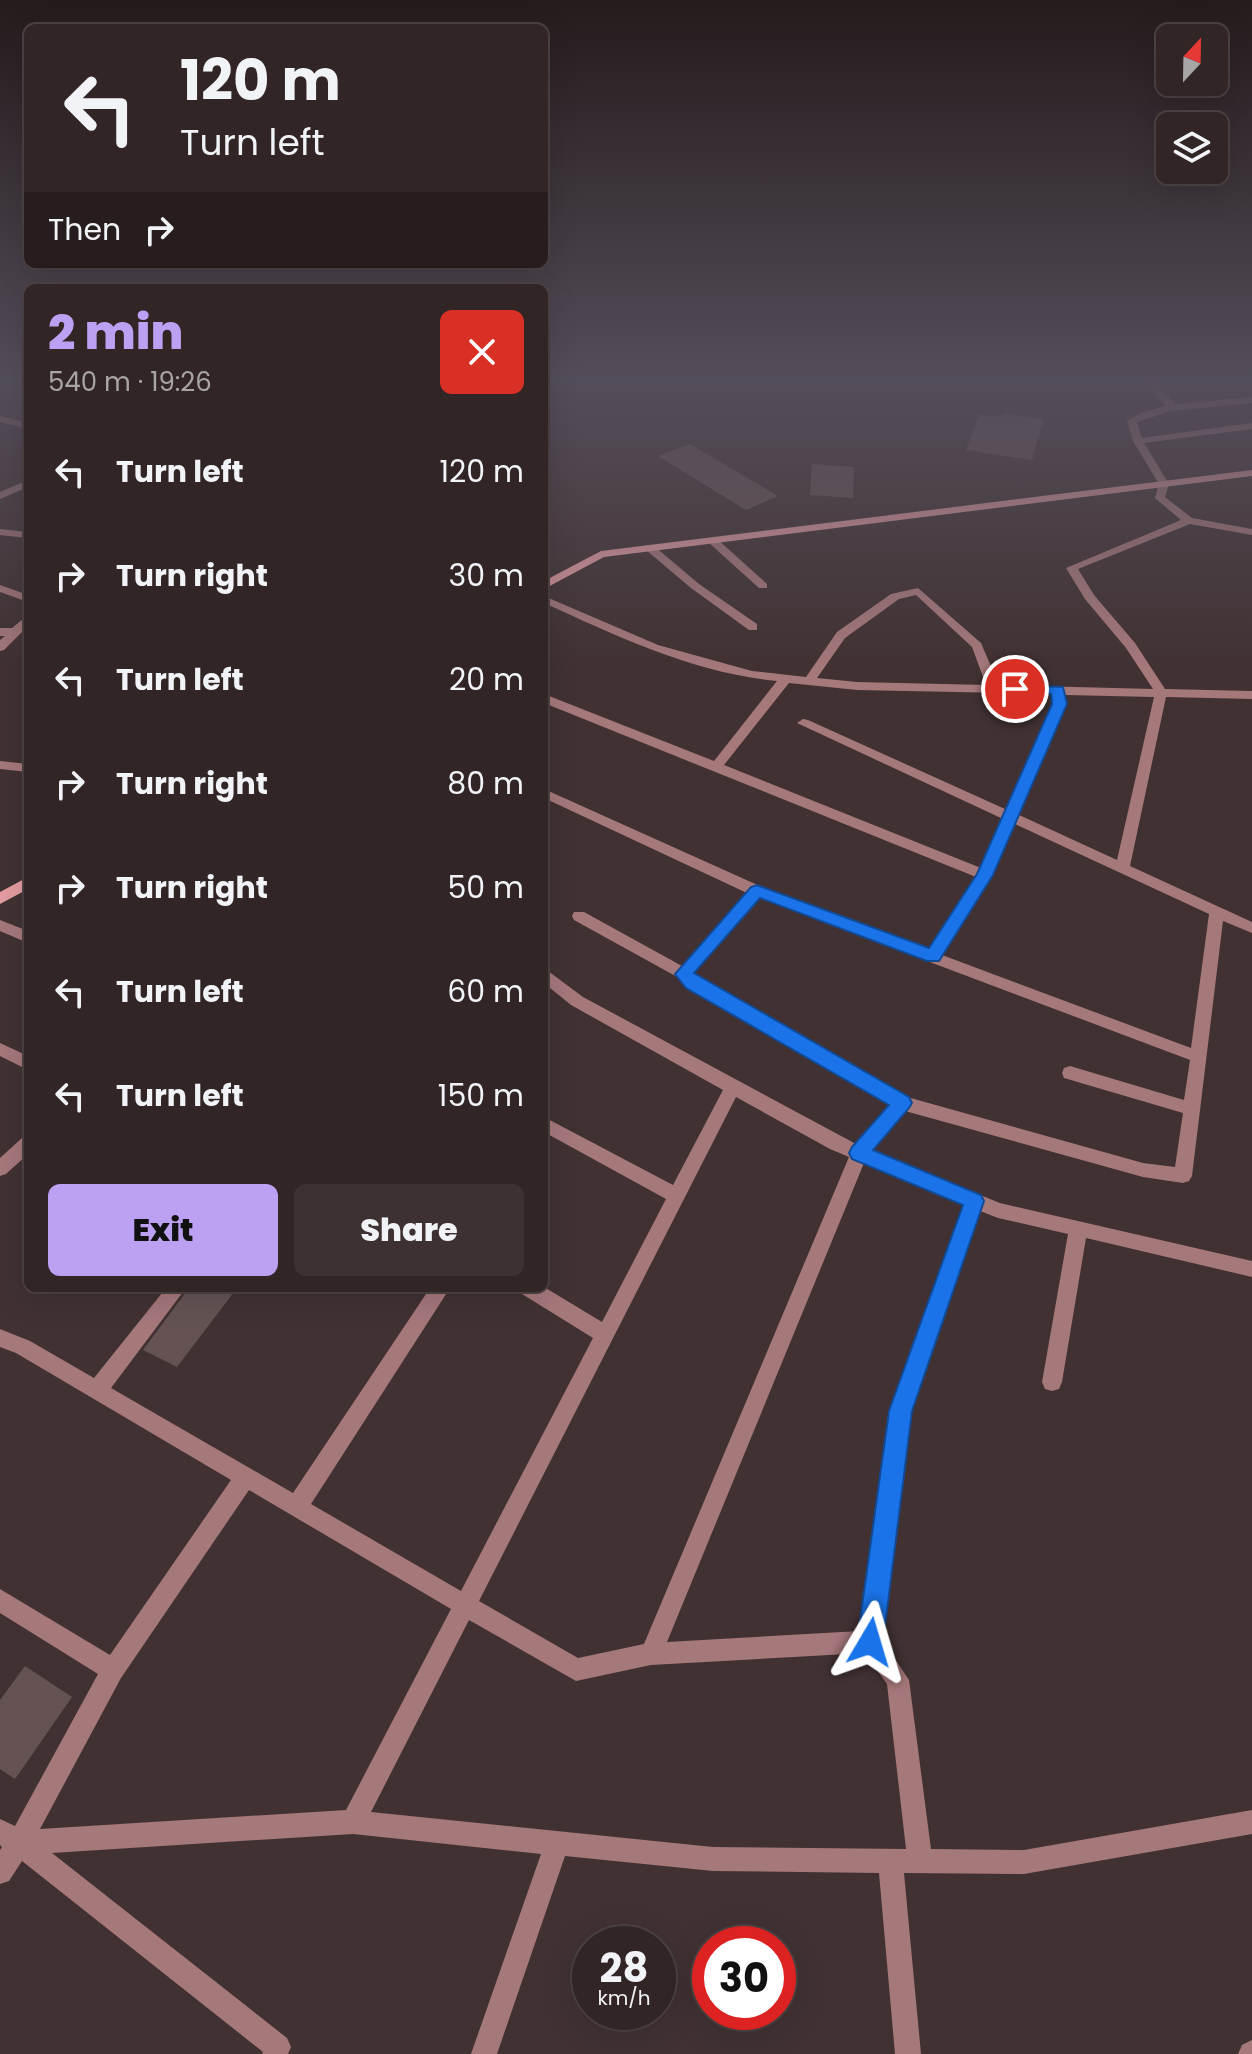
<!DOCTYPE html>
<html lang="en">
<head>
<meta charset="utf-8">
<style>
  body { margin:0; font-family:Poppins,sans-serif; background:#3d3132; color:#f1f3f6; height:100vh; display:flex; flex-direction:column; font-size:30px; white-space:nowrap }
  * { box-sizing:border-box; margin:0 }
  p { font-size:26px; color:#a8a5a7 }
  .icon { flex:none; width:44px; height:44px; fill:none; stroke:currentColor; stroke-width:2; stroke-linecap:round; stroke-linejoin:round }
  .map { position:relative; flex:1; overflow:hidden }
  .side { position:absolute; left:24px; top:284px; width:524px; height:1008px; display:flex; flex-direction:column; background:#312526; border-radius:12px; box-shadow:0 8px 32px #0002,0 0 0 2px #4c4243 }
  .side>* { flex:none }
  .top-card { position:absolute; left:24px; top:24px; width:524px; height:244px; border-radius:12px; box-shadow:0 8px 32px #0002,0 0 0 2px #4c4243; background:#312526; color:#f1f3f6; overflow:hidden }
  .needle { width:52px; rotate:22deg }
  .tools { position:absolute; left:1156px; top:24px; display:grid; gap:16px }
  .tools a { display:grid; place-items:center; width:72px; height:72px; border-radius:12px; background:#312526; box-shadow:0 8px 32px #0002,0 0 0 2px #4c4243; font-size:40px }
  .speed { position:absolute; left:572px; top:1926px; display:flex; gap:16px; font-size:40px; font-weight:700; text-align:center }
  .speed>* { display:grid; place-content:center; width:104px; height:104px; border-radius:50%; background:#312526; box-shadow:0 8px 32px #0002,0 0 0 2px #4c4243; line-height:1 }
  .speed small { font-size:20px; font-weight:400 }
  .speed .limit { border:12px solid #d22; background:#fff; color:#111 }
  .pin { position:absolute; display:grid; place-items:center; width:68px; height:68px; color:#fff; margin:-34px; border:4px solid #fff; border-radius:50%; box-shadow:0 2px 8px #0007 }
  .me { position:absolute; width:88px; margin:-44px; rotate:7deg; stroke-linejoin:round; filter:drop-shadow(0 0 6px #0008) }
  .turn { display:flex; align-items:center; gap:28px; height:168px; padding:0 24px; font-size:36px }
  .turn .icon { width:104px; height:104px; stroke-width:2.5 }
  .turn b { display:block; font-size:56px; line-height:68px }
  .then { display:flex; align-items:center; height:76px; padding:0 24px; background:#0003; gap:16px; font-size:30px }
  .round { display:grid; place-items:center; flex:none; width:84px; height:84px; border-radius:12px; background:#3d3132 }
  .head { display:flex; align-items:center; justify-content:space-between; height:136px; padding:0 24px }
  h1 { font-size:48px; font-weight:800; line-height:60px; color:#bca0f2 }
  .cta { display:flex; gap:16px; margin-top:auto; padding:16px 24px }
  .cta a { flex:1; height:92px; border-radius:12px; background:#bca0f2; color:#111; font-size:32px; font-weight:800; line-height:92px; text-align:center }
  .cta a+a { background:#3d3132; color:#f1f3f6 }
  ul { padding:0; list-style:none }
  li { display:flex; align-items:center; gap:24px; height:104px; padding:0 24px }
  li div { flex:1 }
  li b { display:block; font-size:30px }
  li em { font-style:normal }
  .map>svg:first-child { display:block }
  .building { fill:#655354 }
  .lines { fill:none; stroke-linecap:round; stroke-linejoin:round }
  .street { fill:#a5787a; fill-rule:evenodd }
  .secondary { fill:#e49ca1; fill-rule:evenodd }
  .route { fill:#1a73e8; stroke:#114b97; stroke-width:2 }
</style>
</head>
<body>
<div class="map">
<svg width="1252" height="2054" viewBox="0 0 1252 2054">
  <rect width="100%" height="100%" fill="#413132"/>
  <g class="building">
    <polygon points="1003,413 1044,419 1032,460 966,450 979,414 1001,417"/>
    <polygon points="690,444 778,496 746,510 658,456"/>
    <polygon points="812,464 854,467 853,498 810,495"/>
    <polygon points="189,1288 237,1288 177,1367 143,1350"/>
    <polygon points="25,1666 72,1697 15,1779 0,1769 0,1700"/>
  </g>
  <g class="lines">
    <g class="street">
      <path d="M1143 380H1153L1175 404 1252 397V403L1171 411 1137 422 1142 438 1252 423V429L1144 443 1169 484 1165 497 1192 518 1252 529V535L1190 524 1078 569 1094 595 1135 643 1165 689 1252 691V699L1166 697 1130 866 1252 922V933L1223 921 1192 1176 1189 1181 1183 1183 1143 1177 905 1111 871 1151 1000 1203 1252 1261V1277L1086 1238 1062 1382 1059 1389 1052 1391 1045 1389 1042 1382 1068 1234 998 1218 980 1211 911 1411 882 1639 909 1680 931 1849 1024 1850 1252 1810V1834L1024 1874 904 1873 921 2054H895L879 1873 713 1871 565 1856 497 2054H471L541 1854 353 1834 52 1853 287 2038 291 2047 288 2054H262L263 2052 22 1861 9 1881 0 1884V1850L2 1847 0 1845V1819L15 1826 98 1674 0 1613V1589L110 1655 231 1480 16 1353 0 1347V1329L30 1341 94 1378 166 1288H186L111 1388 293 1493 430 1288H450L311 1504 461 1591 593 1338 522 1294 520 1288 544 1287 602 1322 666 1199 544 1132V1117L673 1185 723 1090 571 1005 544 983V968L583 997 856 1144 890 1105 688 987 679 978 574 920 572 916 574 912H584L682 966 747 893 544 798V789L762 887 930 950 976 877 544 703V694L714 761 777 681C694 673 619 637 544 603V596L658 645 752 671 806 677 837 632 891 594 918 588 981 643 999 685 1153 689 1126 648 1085 599 1066 568 1181 520 1155 498 1159 484 1133 441 1127 421 1141 413 1166 406ZM916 595 972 647 986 685 857 682 817 678 845 638 899 599ZM789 683 857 690 1052 694 1053 704 1005 809 808 720 803 719 797 723 1001 818 981 868 724 765ZM1065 695 1154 697 1117 860 1017 814 1065 704ZM1013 823 1209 914 1191 1048 942 955 992 875ZM760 898 1190 1060 1184 1100 1070 1066 1064 1068 1062 1073 1064 1078 1183 1113 1175 1167 1143 1163 907 1097 698 979 693 974ZM736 1097 830 1149 849 1157 644 1644 578 1658 479 1601ZM864 1163 964 1204 891 1411 860 1631 667 1642ZM249 1490 451 1609 346 1810 40 1829 121 1678ZM469 1620 576 1681 651 1665 865 1653 887 1684 906 1849 713 1847 371 1812Z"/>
      <polygon points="0,416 28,423 28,429 0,422"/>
      <polygon points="28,480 28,487 0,499 0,492"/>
      <polygon points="0,529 28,532 28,538 0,535"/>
      <polygon points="708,538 716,538 767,584 767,588 759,588 708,542"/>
      <polygon points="646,546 654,546 699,584 757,624 757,630 749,630 691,588 646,550"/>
      <polygon points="0,585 28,595 28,602 0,592"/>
      <polygon points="28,615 28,626 4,650 0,651 0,640 5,636 0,636 0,628 12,628"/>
      <polygon points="0,761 28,764 28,772 0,769"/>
      <polygon points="0,920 28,931 28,943 0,931"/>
      <polygon points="0,1043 28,1056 28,1070 0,1056"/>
      <polygon points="28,1136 28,1154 6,1174 0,1176 0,1158 22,1138"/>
      <polygon points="1252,2040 1252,2054 1238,2054 1242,2045"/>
    </g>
    <g class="secondary">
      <polygon points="1252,470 1252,476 604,557 544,589 544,581 601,551"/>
      <polygon points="28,877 28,889 0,904 0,892"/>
    </g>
  </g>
  <linearGradient id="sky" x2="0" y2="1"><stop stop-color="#241b1c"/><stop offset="0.57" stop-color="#544e5a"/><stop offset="1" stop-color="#544e5a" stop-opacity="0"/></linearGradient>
  <rect width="1252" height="668" fill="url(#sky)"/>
  <polygon class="route" points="1015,685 1063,687 1067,704 993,875 939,961 927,961 760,898 694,973 909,1097 912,1103 909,1108 873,1150 981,1195 984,1201 912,1411 883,1642 879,1651 870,1655 861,1651 857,1642 889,1411 963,1205 852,1159 849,1153 852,1147 889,1105 686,988 675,974 751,887 757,885 929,948 977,874 1052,704 1051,694 1010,692 1010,686"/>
</svg>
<div class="tools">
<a><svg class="needle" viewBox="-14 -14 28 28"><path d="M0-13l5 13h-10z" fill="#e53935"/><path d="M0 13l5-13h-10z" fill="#a8a5a7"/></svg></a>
<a><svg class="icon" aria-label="layers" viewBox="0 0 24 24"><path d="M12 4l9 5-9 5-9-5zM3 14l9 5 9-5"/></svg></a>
</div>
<div class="speed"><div>28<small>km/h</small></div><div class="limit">30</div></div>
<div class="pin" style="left:1015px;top:689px;background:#d93025"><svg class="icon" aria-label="arrive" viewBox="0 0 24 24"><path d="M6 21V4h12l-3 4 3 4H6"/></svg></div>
<svg class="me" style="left:870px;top:1642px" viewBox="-20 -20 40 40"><path d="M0-17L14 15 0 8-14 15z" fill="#1a73e8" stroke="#fff" stroke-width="4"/></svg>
<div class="top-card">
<div class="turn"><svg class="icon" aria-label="left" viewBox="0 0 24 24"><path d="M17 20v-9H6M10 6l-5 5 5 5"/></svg><div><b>120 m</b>Turn left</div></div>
<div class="then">Then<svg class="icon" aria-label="right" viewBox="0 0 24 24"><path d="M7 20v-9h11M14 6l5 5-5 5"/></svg></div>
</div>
<section class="side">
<div class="head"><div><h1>2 min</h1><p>540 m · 19:26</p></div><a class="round" style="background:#d93025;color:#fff"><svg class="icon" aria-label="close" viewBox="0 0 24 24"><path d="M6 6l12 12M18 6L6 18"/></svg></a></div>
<ul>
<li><svg class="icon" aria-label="left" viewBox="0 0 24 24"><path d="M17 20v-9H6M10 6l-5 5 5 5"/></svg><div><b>Turn left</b></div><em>120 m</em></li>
<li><svg class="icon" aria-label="right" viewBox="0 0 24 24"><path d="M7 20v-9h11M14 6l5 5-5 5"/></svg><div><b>Turn right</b></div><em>30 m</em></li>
<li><svg class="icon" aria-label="left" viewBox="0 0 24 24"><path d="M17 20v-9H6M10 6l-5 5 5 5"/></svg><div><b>Turn left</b></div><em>20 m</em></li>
<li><svg class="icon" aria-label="right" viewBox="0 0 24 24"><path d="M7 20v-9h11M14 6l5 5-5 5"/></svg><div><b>Turn right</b></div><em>80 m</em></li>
<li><svg class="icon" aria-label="right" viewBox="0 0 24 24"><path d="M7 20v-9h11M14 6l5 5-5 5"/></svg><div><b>Turn right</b></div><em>50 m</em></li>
<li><svg class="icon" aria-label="left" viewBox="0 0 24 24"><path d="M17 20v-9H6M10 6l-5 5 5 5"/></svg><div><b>Turn left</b></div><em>60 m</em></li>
<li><svg class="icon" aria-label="left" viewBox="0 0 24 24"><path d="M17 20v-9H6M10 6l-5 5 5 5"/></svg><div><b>Turn left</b></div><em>150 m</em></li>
</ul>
<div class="cta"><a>Exit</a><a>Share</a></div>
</section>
</div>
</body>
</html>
